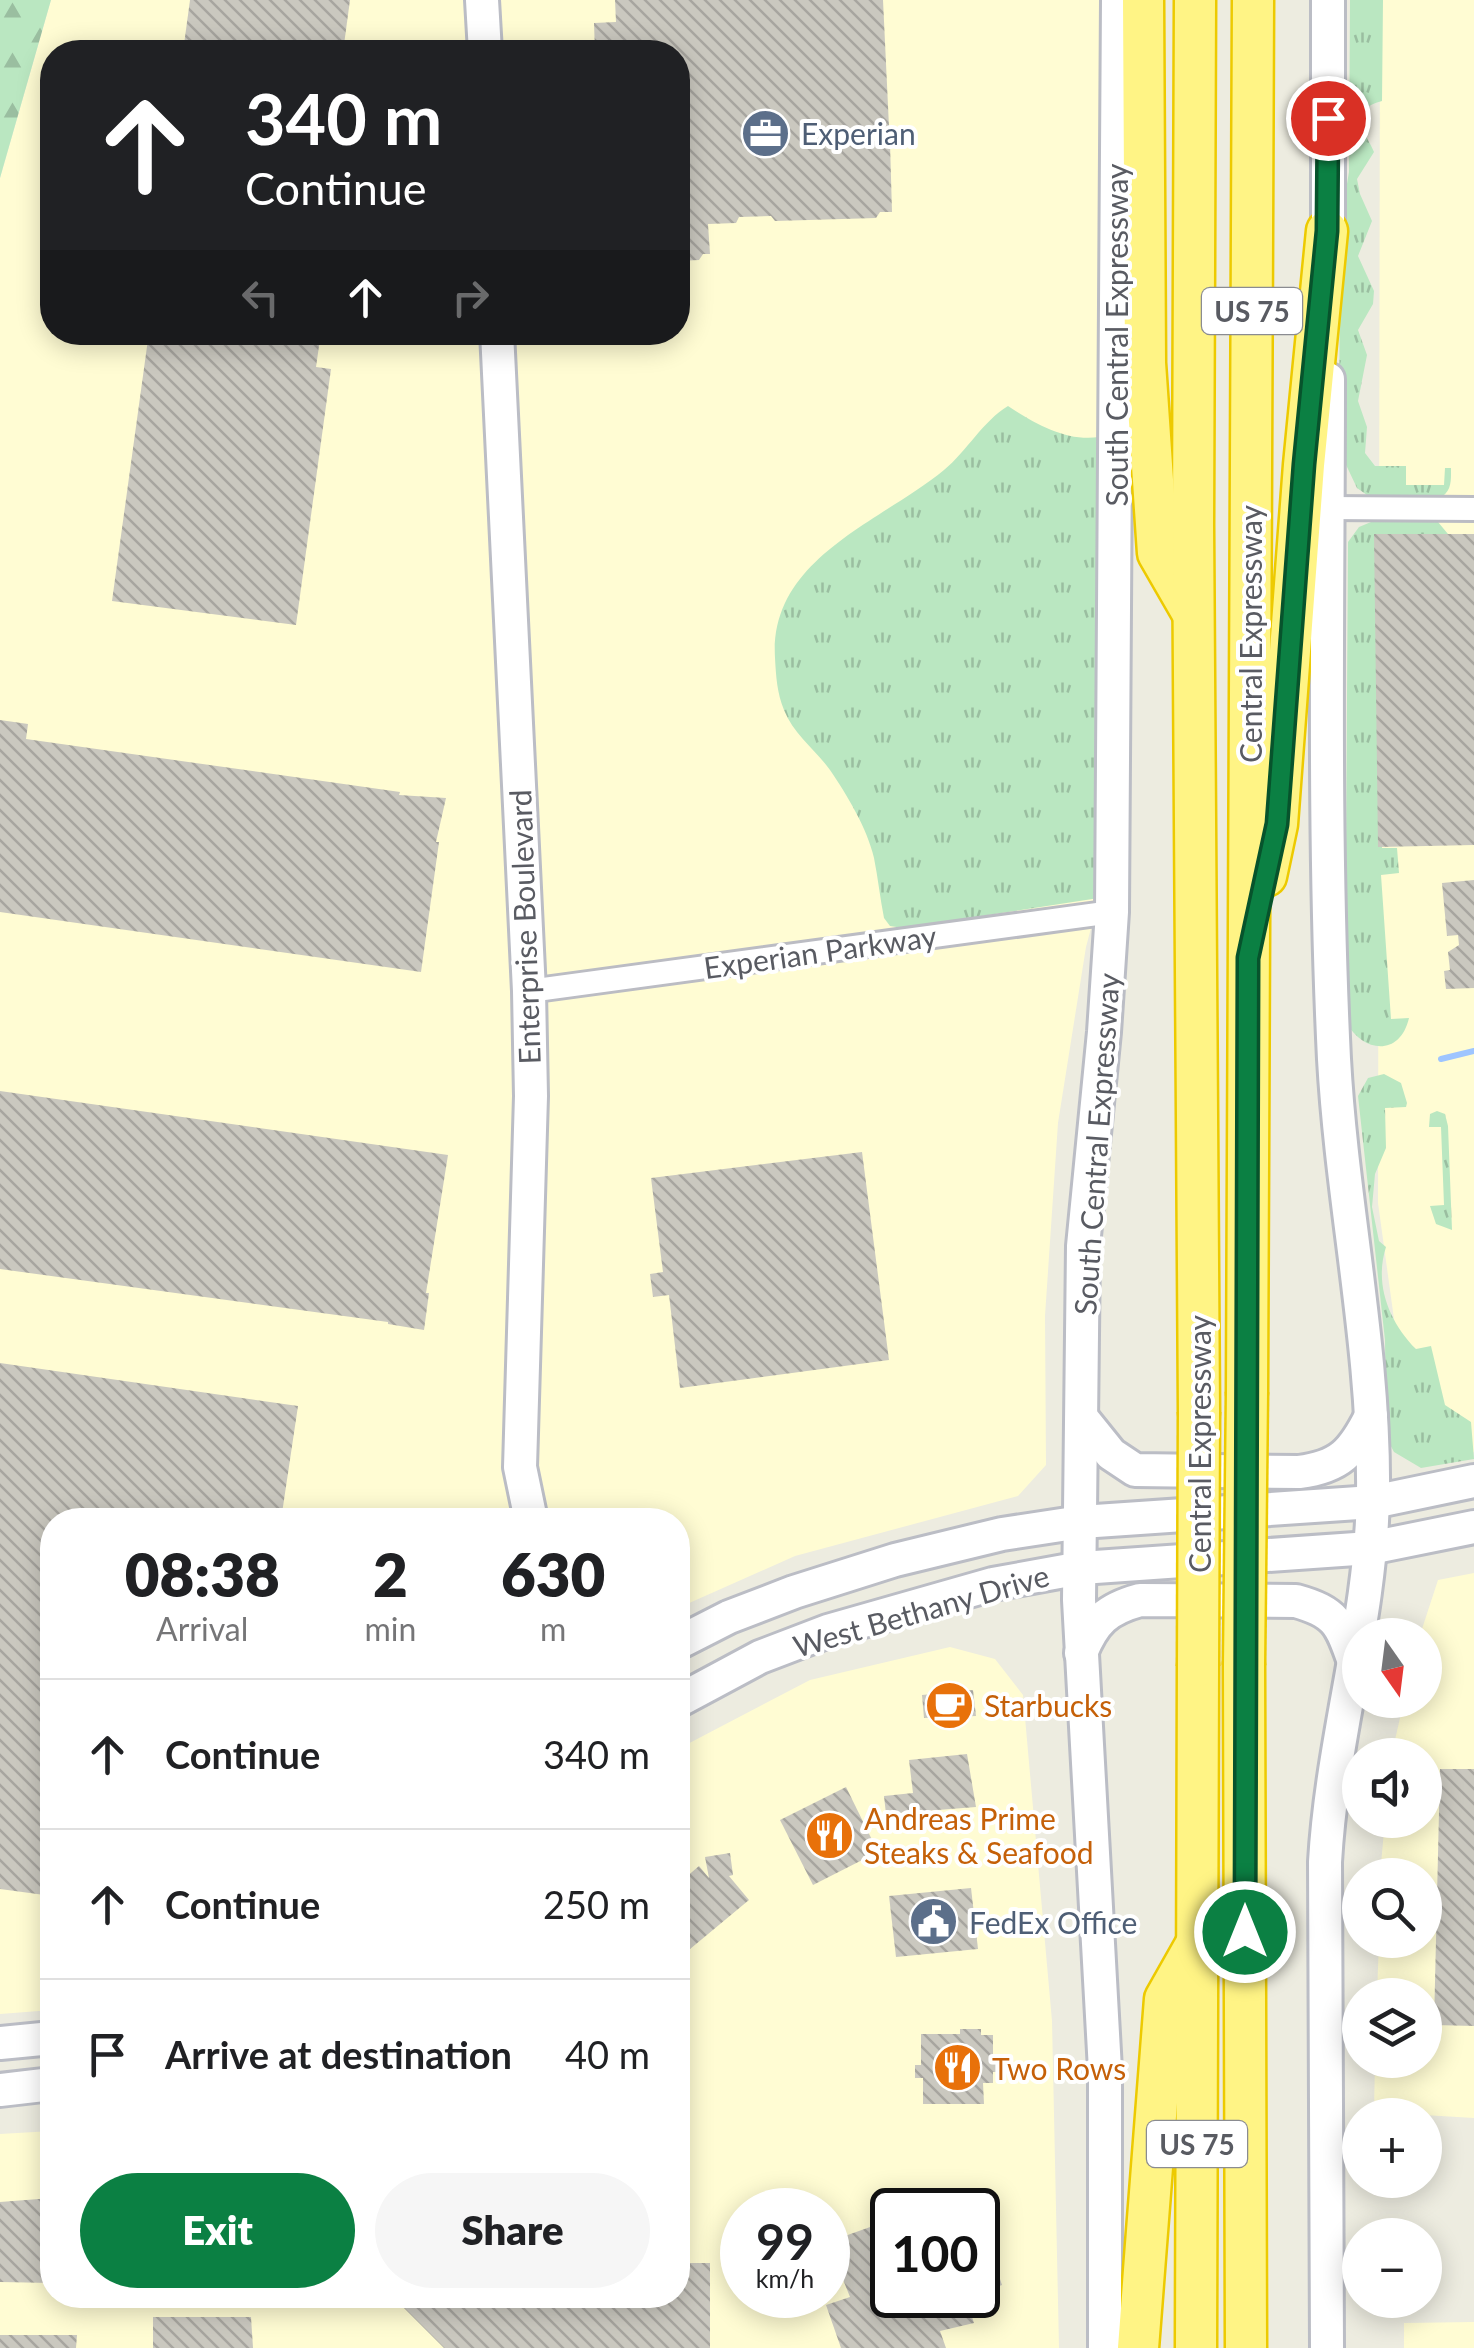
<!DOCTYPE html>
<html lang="en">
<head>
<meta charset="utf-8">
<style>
  body { margin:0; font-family:Lato,sans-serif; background:#f6f6f6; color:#202124; height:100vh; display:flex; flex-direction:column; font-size:38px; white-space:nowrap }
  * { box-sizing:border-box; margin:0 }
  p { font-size:32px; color:#757577 }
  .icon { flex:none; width:55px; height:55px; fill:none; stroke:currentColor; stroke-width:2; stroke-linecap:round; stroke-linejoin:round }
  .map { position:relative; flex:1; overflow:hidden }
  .drawer { position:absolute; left:40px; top:1508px; width:650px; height:800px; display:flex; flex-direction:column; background:#fff; border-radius:40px; box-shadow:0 5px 25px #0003 }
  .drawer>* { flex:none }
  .top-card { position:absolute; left:40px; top:40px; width:650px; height:305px; border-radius:40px; box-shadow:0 5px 25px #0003; background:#202124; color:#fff; overflow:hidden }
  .needle { width:65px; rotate:166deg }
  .fabs { position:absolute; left:1342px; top:1618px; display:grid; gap:20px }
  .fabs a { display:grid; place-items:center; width:100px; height:100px; border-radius:50%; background:#fff; box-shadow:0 5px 25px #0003; font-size:50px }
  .speed { position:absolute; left:720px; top:2188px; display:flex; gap:20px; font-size:50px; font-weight:700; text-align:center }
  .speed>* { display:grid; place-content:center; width:130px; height:130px; border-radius:50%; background:#fff; box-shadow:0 5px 25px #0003; line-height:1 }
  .speed small { font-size:25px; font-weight:400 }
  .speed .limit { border:5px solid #111; border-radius:15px; background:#fff; color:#111 }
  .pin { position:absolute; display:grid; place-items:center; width:85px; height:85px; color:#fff; margin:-42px; border:5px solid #fff; border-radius:50%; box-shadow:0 2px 10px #0007 }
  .me { position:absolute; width:110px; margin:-55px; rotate:0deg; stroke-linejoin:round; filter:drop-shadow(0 0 8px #0008) }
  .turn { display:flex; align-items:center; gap:35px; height:210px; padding:0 40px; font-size:45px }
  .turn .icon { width:130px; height:130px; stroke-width:2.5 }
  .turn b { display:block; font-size:70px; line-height:85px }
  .lanes { display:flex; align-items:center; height:95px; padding:0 40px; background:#0003; justify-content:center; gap:50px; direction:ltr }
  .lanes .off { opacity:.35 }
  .eta { display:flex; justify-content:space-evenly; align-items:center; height:170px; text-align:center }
  .eta b { font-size:60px; font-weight:800; line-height:70px }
  .primary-button { display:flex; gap:20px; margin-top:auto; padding:20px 40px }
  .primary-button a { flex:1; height:115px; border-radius:60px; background:#0b8043; color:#fff; font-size:40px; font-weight:800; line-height:115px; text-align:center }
  .primary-button a+a { background:#f6f6f6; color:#202124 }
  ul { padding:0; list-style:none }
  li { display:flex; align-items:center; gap:30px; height:150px; padding:0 40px; border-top:2px solid #e0e0e0 }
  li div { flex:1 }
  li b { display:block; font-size:38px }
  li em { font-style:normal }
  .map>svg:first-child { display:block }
  .commercial { fill:#fffcd3; fill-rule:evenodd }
  .grass { fill:url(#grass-tufts) }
  .forest { fill:url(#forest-firs) }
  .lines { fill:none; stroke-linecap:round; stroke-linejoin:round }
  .stream { stroke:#9ec5ff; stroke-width:6 }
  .building { fill:url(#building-back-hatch) }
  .street-casing { stroke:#bbbcc3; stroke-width:28 }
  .secondary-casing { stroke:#bbbdc5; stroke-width:38 }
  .highway-casing { stroke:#edca00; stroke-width:45 }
  .street { stroke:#fff; stroke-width:22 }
  .secondary { stroke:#fff; stroke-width:32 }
  .highway { stroke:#fff485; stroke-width:40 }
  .highway-bridge-casing { stroke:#edca00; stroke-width:45; stroke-linecap:butt }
  .highway-bridge { stroke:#fff485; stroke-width:40 }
  .route-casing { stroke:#07532c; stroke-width:25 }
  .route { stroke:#0b8043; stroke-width:18 }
  .labels { text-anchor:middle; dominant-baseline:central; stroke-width:8; stroke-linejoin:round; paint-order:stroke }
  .shield { fill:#fff; stroke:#8b8c91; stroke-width:2.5 }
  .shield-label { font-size:28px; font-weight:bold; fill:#595b62 }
  .service-label { font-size:30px; fill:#4e5e75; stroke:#fff; text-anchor:start }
  .street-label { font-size:30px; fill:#595b62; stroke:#fff }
  .food-label { font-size:30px; fill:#c56008; stroke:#fff; text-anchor:start }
</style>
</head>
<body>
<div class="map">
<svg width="1474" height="2348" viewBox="0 0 1474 2348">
  <defs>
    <pattern id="grass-tufts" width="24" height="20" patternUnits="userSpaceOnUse" patternTransform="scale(2.5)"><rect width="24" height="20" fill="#bae7c1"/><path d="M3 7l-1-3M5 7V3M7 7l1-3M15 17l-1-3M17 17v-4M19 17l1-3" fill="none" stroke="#9abea0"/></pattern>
    <pattern id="forest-firs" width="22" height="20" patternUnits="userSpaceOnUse" patternTransform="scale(2.5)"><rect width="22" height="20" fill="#bae7c1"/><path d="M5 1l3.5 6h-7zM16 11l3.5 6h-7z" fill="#9abea0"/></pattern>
    <pattern id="building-back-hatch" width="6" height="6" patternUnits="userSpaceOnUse" patternTransform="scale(2.5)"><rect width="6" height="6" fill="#cac8bf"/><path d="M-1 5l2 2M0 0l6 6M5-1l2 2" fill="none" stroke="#a7a59f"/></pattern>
  </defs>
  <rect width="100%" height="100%" fill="#edece0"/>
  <g class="commercial">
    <path d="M51 0H1100L1099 898 1086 947 1058 1123 1045 1316 1046 1465 1018 1496 795 1556 678 1608V1520H52V2010L0 2014V178ZM52 52H678V332H52Z"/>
    <polygon points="1380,0 1474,0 1474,1452 1414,1464 1378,1203"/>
    <polygon points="1474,1573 1474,2118 1374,2112 1375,2060 1425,2060 1425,1995 1377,1995 1379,1940 1425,1940 1425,1875 1380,1875 1385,1820 1425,1820 1425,1755 1393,1755 1395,1740 1404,1700 1425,1700 1425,1635 1420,1635 1438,1580"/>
    <path d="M950 1647 995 1659 1023 1695 1052 2021 1059 2348H0V2134L52 2131V2295H678V1749L810 1680ZM742 2210H828V2295H742ZM892 2210H978V2295H892Z"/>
    <polygon points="1474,2322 1474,2348 1404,2348 1404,2323"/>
  </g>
  <g class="grass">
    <path d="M1350 0H1383L1382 101C1343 112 1366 132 1374 152L1357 179 1360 194 1372 221 1358 256 1374 291 1373 304 1358 330 1367 355 1358 401 1367 427 1365 453 1375 466H1406V485H1444L1445 468H1451C1451 482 1452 492 1438 499H1379L1367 495 1357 488 1339 450 1340 225 1349 172Z"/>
    <path d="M1008 406C1034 423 1067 442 1099 437V898L903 928 890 926 884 918C880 898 878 878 874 858 867 828 847 795 830 770 815 749 794 735 784 710 777 693 776 676 775 658 769 558 881 522 944 470 967 451 983 421 1008 406Z"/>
    <path d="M1371 522H1438L1448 534 1380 536 1382 848H1397L1399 873 1381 875 1391 1019 1409 1018C1400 1057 1363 1053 1346 1022L1340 904 1346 855 1348 542 1359 527Z"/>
    <path d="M1384 1074 1401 1083 1407 1103 1406 1107 1385 1108 1386 1148 1375 1174 1372 1207 1379 1241 1386 1247C1374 1284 1389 1322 1416 1349L1431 1346 1445 1405 1471 1422 1474 1459 1421 1468 1394 1452 1386 1437 1385 1340 1358 1096 1368 1078Z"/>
    <polygon points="1437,1111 1445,1114 1448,1126 1452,1230 1436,1224 1430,1206 1444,1205 1441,1127 1429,1127 1430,1114"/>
  </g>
  <polygon class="forest" points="0,0 51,0 0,178"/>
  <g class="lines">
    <polyline class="stream" points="1441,1059 1474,1051"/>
  </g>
  <g class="building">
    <polygon points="190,0 350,0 343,52 183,52"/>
    <polygon points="615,0 883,0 889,127 855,128 856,139 890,143 892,212 880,212 876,218 775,221 771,216 739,217 736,223 708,224 710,254 703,254 699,260 678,261 678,52 595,52 594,23 616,22"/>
    <polygon points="149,332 321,332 316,367 331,369 296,625 112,601"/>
    <polygon points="1374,534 1474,534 1474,845 1378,847"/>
    <polygon points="0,720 28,724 26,739 400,792 399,795 446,798 436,842 439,842 421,972 0,912"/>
    <polygon points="1474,880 1474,988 1446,989 1444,971 1450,970 1448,952 1459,945 1458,935 1447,936 1442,883"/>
    <polygon points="0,1091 448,1155 426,1293 429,1293 424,1330 388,1324 388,1322 0,1269"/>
    <polygon points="862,1152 889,1360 680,1388 669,1295 653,1297 650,1274 663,1272 651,1178"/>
    <polygon points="0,1363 298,1406 281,1520 52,1520 52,1896 0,1889"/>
    <polygon points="973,1690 976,1716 924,1718 922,1695"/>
    <polygon points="967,1754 976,1807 886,1814 884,1796 913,1793 909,1760"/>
    <polygon points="1440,1769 1474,1769 1474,2026 1434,2025"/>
    <polygon points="846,1787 878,1852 813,1885 780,1820"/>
    <polygon points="730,1853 733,1875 729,1876 749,1900 678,1959 678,1884 699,1866 709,1878 705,1857"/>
    <polygon points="971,1888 978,1949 896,1957 889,1896"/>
    <polygon points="960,2029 981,2029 981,2035 993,2035 993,2060 999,2060 999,2072 993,2072 993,2083 983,2083 984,2104 923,2104 923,2078 915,2078 915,2065 921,2065 921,2034 960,2034"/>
    <polygon points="52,2198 52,2283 0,2282 0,2202"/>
    <polygon points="887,2221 892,2231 892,2295 974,2295 977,2305 969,2308 974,2323 940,2331 946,2348 841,2348 826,2305 850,2297 828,2242"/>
    <polygon points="678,2263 710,2263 710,2348 444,2348 391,2295 678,2295"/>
    <polygon points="997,2270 1002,2285 978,2294 978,2277"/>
    <polygon points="153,2317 251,2317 253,2348 153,2348"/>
    <polygon points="0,2335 77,2335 76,2348 0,2348"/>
  </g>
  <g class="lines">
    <defs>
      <g id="street">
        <polyline points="1328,508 1474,509"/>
        <polyline points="529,991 1112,912"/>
      </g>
      <g id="secondary">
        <polyline points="482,0 485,52"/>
        <polyline points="1328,255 1328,0"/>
        <polyline points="497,332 529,991 531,1096 520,1467 531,1520"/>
        <path d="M1082 1418 1111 1454 1135 1470 1299 1472C1340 1467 1353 1452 1371 1416"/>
        <polyline points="678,1643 729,1617 794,1592 895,1560 1002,1534 1081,1522 1373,1502 1474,1481"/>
        <path d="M1081 1653C1094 1621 1107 1609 1140 1600L1296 1601C1336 1612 1341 1624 1354 1662"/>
        <polyline points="678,1701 760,1657 828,1631 993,1584 1081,1568 1370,1548 1474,1527"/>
        <polyline points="0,2043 52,2038"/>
        <polyline points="0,2090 52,2084"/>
        <polyline points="1105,2348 1105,2070 1079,1600 1083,1246 1104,1032 1112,912 1118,0"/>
        <path d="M1327 2348 1325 1862C1332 1738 1371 1619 1373 1495 1375 1349 1342 1205 1334 1059 1323 833 1328 606 1328 379"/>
      </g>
      <g id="highway">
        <polyline points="1143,0 1145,363 1158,553 1192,612"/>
        <polyline points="1195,0 1193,525 1199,1412"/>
        <polyline points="1266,876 1277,824 1304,465 1327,231"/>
        <polyline points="1247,1392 1253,0"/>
        <polyline points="1244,1665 1246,2348"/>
        <polyline points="1138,2348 1165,1999 1195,1946"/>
        <polyline points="1196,2348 1198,1666"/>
      </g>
    </defs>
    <use href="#street" class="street-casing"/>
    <use href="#secondary" class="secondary-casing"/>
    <use href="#highway" class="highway-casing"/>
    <use href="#street" class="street"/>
    <use href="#secondary" class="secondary"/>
    <use href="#highway" class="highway"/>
    <defs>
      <g id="highway-bridge">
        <polyline points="1244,1665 1247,1392"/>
        <polyline points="1198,1666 1199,1412"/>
      </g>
    </defs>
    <use href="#highway-bridge" class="highway-bridge-casing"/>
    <use href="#highway-bridge" class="highway-bridge"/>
  </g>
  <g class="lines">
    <defs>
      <polyline id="route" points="1245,1932 1248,958 1277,824 1304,464 1327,231 1328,118"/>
    </defs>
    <use href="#route" class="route-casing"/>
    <use href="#route" class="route"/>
  </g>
  <defs>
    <symbol id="office-disc" viewBox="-11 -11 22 22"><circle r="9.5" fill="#5c6f8a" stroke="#fff"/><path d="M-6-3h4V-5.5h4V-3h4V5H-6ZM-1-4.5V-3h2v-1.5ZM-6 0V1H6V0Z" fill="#fff"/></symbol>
    <symbol id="cafe-disc" viewBox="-11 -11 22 22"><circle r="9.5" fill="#e8710a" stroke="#fff"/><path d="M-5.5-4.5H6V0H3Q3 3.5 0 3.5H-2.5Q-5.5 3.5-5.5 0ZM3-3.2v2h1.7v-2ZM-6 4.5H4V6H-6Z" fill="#fff"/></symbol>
    <symbol id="restaurant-disc" viewBox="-11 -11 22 22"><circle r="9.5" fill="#e8710a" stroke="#fff"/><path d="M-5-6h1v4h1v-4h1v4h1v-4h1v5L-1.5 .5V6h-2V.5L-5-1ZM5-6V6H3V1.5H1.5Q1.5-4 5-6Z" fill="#fff"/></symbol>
    <symbol id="civic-disc" viewBox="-11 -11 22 22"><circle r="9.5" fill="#5c6f8a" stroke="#fff"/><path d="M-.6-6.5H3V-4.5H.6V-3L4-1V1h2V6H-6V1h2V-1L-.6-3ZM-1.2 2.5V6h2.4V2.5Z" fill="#fff"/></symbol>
  </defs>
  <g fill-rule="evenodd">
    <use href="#office-disc" x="738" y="106" width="55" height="55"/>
    <use href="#cafe-disc" x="922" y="1678" width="55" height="55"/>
    <use href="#restaurant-disc" x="802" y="1808" width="55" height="55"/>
    <use href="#civic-disc" x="906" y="1894" width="55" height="55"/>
    <use href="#restaurant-disc" x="930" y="2040" width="55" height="55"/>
  </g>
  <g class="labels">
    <g class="shield">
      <rect x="1202" y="288" width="100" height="46" rx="8"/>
      <rect x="1147" y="2121" width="100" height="46" rx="8"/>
    </g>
    <g class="shield-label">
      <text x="1252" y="311">US 75</text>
      <text x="1197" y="2144">US 75</text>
    </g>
    <g class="service-label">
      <text x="801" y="133">Experian</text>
      <text x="969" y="1922">FedEx Office</text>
    </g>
    <g class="street-label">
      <text transform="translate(1116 335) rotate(-90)">South Central Expressway</text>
      <text transform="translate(1250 634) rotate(-90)">Central Expressway</text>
      <text transform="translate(524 927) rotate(-92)">Enterprise Boulevard</text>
      <text transform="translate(820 951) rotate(-8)">Experian Parkway</text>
      <text transform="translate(1096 1144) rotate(-86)">South Central Expressway</text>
      <text transform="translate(1199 1444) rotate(-90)">Central Expressway</text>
      <text transform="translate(921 1610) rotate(-16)">West Bethany Drive</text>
    </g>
    <g class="food-label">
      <text x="984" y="1705">Starbucks</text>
      <text x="864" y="1818">Andreas Prime<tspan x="864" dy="34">Steaks &amp; Seafood</tspan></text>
      <text x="992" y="2068">Two Rows</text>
    </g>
  </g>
</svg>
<div class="fabs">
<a><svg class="needle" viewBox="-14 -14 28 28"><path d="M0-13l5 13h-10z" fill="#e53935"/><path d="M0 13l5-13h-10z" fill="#757577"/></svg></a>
<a><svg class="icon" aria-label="sound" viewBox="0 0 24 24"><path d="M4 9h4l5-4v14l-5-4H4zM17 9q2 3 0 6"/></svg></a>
<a><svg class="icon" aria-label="search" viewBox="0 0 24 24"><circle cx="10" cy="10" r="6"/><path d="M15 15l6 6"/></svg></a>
<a><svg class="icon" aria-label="layers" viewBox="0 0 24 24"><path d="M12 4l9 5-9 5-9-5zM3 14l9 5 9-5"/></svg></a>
<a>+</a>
<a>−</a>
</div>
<div class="speed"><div>99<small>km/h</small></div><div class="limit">100</div></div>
<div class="pin" style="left:1328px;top:118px;background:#d93025"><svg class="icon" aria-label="arrive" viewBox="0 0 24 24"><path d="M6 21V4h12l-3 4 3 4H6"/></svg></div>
<svg class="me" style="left:1245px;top:1932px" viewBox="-20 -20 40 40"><circle r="17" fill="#0b8043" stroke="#fff" stroke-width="3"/><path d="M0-11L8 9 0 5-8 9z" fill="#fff"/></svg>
<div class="top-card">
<div class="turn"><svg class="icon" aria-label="ahead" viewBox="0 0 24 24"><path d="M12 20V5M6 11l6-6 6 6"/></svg><div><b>340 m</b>Continue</div></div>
<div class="lanes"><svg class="icon off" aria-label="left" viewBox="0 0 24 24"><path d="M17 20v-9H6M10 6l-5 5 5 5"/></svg><svg class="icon" aria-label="ahead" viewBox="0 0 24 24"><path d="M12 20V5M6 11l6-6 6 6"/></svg><svg class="icon off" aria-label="right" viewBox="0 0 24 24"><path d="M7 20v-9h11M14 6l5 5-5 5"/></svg></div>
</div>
<section class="drawer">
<div class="eta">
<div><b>08:38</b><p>Arrival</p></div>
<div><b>2</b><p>min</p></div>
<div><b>630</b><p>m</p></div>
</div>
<ul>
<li><svg class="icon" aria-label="ahead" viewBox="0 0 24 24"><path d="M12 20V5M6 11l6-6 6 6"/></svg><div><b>Continue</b></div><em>340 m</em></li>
<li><svg class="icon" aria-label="ahead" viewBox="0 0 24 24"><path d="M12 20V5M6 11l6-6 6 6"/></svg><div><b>Continue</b></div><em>250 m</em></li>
<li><svg class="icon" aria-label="arrive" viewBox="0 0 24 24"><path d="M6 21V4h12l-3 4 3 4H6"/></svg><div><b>Arrive at destination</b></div><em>40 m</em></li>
</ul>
<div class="primary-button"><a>Exit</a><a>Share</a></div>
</section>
</div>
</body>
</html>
